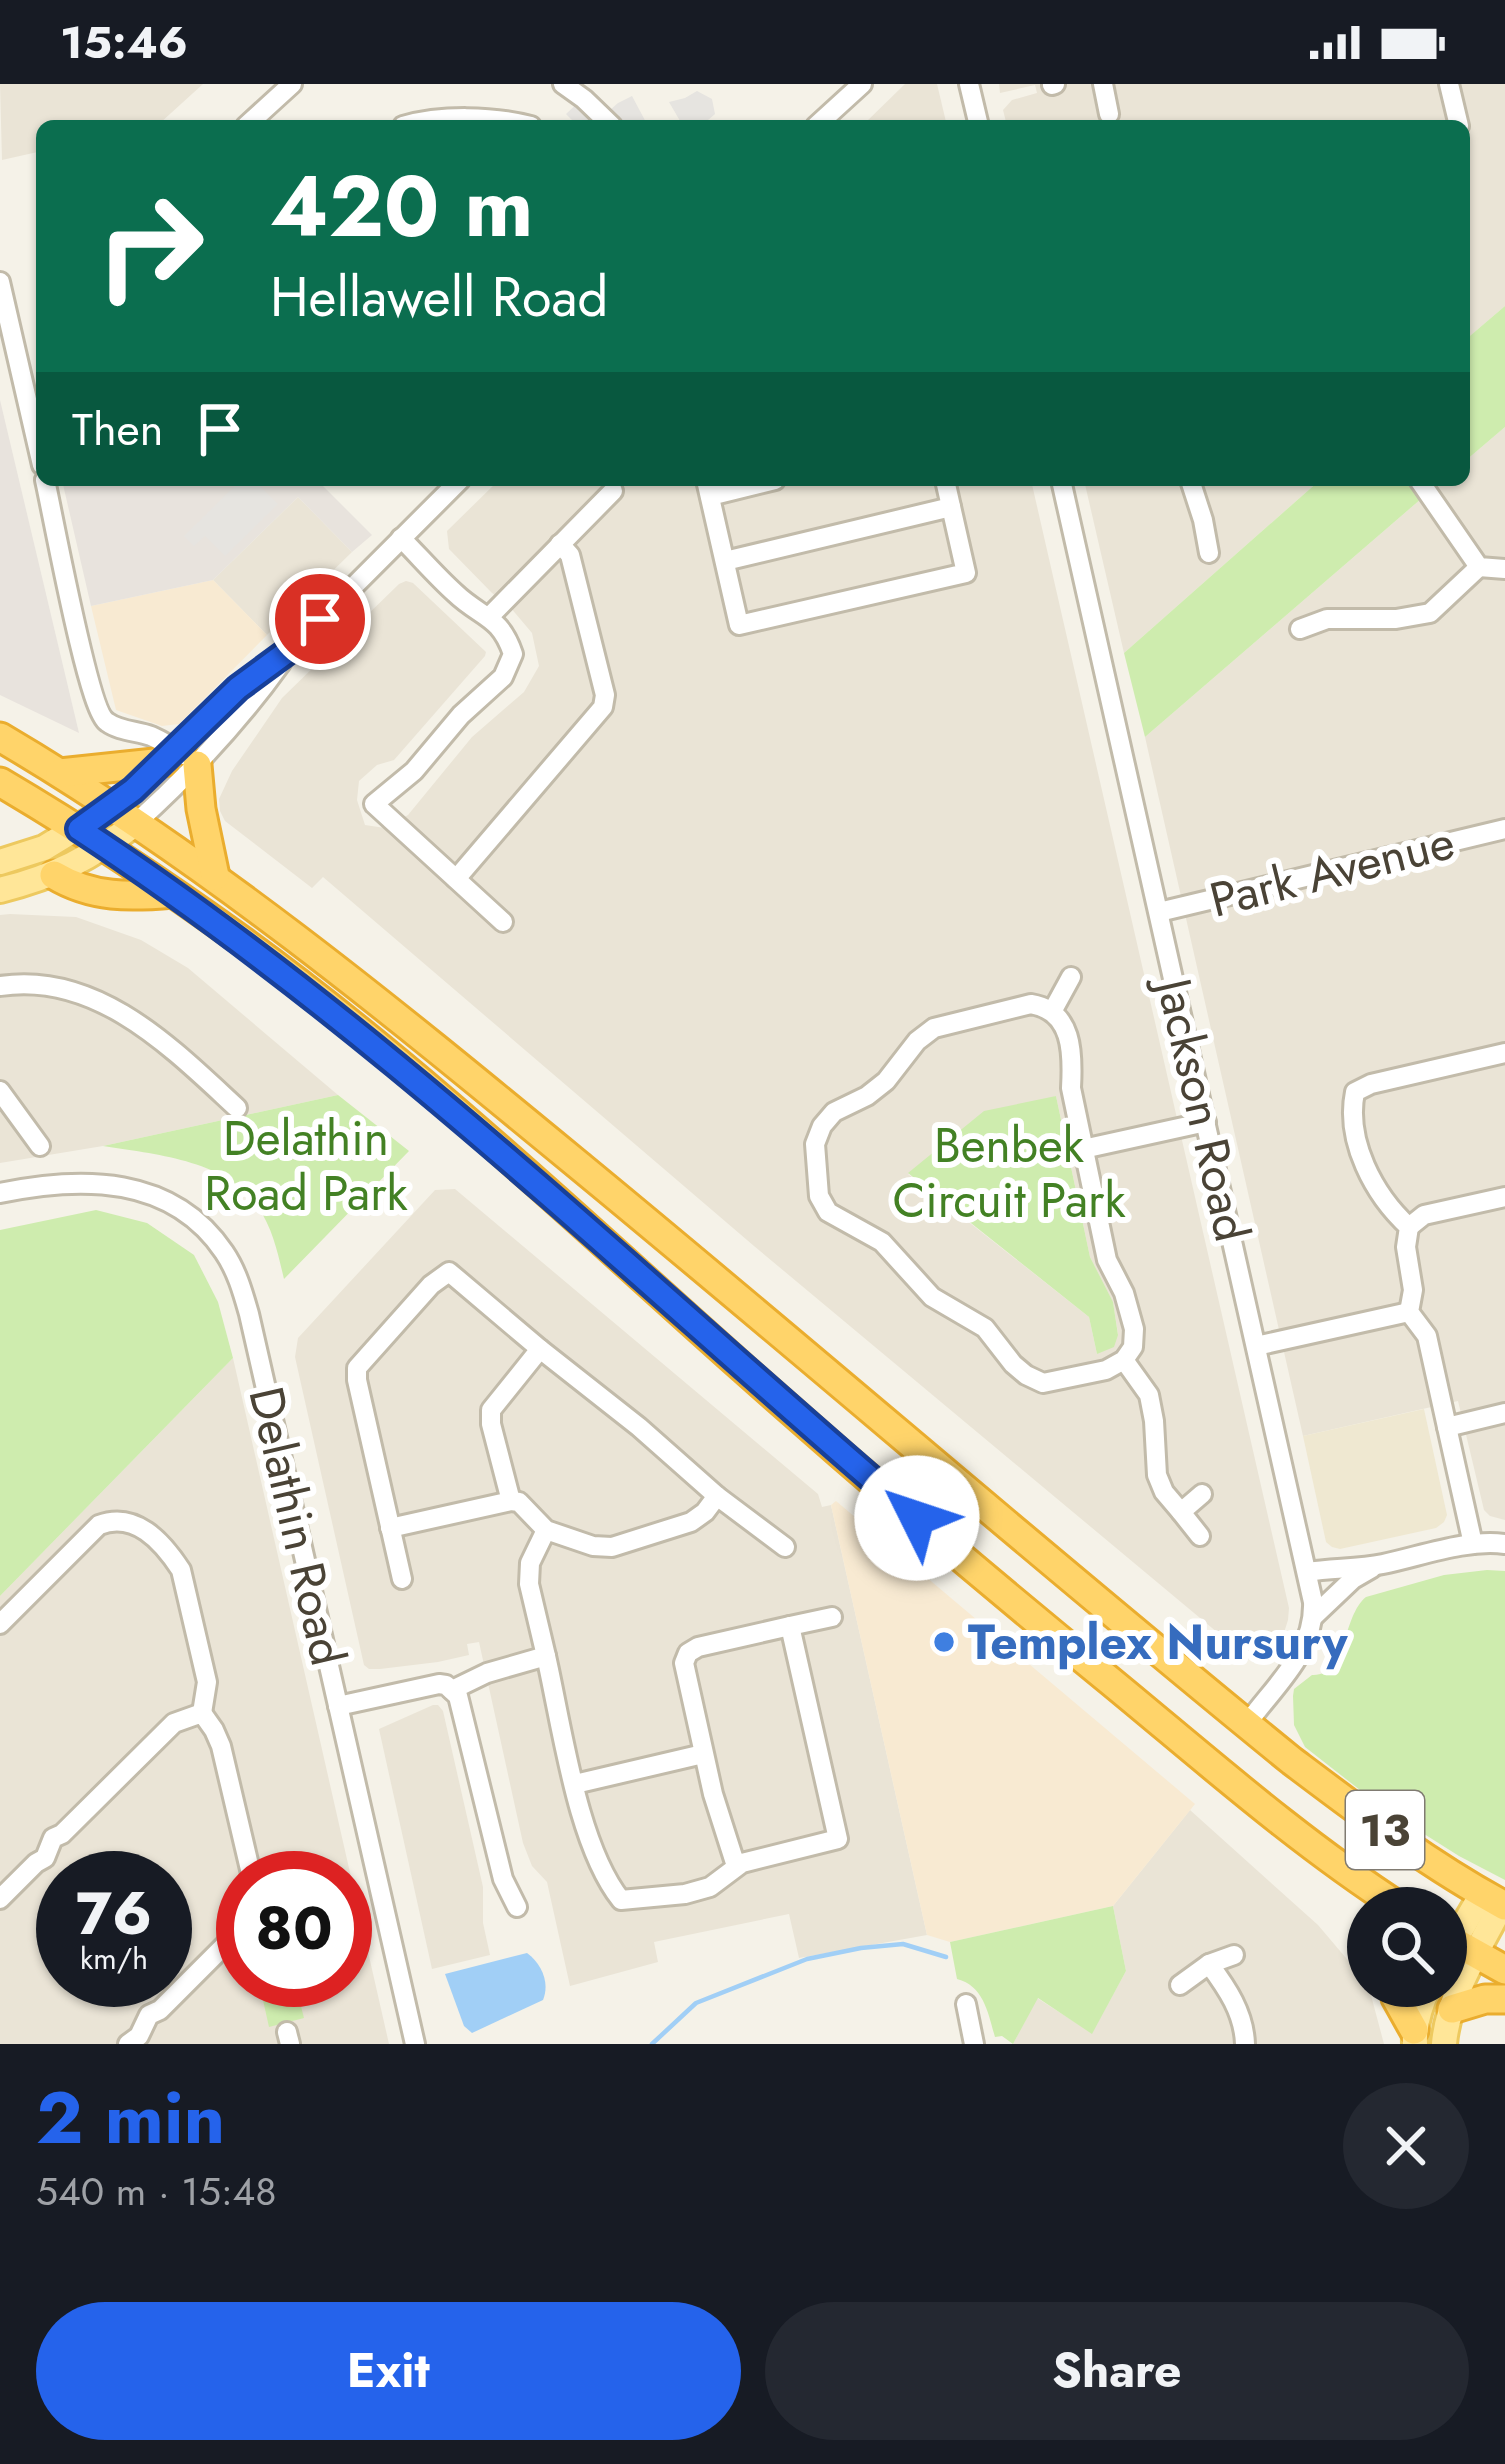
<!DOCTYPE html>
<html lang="en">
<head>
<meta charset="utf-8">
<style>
  body { margin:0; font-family:Jost,sans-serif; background:#242831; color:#f1f3f6; height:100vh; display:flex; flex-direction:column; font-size:45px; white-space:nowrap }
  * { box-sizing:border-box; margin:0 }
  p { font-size:39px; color:#9ea1a6 }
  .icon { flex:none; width:66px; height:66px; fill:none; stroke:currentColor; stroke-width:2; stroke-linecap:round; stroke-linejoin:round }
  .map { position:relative; height:1960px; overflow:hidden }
  .details { display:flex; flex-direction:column; background:#171b24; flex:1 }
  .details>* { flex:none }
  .top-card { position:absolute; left:36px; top:36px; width:1434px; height:366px; border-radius:18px; box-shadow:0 3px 9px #0004; background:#0b6e4f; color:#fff; overflow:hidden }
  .buttons { position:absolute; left:1347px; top:1803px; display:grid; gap:24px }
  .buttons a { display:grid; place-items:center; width:120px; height:120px; border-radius:50%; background:#171b24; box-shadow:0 3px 9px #0004; font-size:60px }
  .speed { position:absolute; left:36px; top:1767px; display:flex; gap:24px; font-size:60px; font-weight:700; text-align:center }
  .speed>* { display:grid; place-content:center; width:156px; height:156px; border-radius:50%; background:#171b24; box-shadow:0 3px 9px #0004; line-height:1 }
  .speed small { font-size:30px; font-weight:400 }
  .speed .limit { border:18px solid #d22; background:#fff; color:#111 }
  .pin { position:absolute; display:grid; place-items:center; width:102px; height:102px; color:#fff; margin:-51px; border:6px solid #fff; border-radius:50%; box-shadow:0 3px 12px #0007 }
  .me { position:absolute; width:132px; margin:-66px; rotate:311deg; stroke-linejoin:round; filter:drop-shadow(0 0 9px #0008) }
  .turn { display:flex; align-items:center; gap:42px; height:252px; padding:0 36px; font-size:54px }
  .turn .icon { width:156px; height:156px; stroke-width:2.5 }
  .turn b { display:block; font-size:84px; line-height:102px }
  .then { display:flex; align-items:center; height:114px; padding:0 36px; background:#0003; gap:24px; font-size:45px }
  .round { display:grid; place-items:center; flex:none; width:126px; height:126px; border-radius:63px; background:#242831 }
  .summary { display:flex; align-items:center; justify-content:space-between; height:204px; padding:0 36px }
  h1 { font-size:72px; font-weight:700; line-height:90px; color:#2563eb }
  .action { display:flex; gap:24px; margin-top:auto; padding:24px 36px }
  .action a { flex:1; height:138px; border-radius:72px; background:#2563eb; color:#fff; font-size:48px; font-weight:700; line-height:138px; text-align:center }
  .action a+a { background:#242831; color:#f1f3f6 }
  .status { display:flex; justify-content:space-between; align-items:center; height:84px; padding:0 60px; background:#171b24; direction:ltr }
  .status svg { height:33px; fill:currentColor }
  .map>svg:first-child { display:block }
  .residential { fill:#eae4d6; fill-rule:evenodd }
  .commercial { fill:#f8ead2 }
  .industrial { fill:#e8e3dd }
  .education { fill:#efe8d1 }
  .green { fill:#ceecae }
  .parking { fill:#e6e4e0 }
  .water { fill:#a1cff6 }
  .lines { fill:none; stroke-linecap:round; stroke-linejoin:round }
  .stream { stroke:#a1cff6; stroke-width:4.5 }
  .minor-casing { stroke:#c2bbaa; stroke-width:24 }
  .major-casing { stroke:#edc95f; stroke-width:30 }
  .highway-casing { stroke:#eaad2e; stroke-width:33 }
  .minor { stroke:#fff; stroke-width:18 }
  .major { stroke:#ffe698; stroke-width:24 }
  .highway { stroke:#ffd46a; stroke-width:27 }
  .route-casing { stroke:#184099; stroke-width:30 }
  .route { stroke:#2563eb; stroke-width:21 }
  .shop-dot { fill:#3f7fe0; stroke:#fff; stroke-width:4.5 }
  .labels { text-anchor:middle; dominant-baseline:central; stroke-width:12; stroke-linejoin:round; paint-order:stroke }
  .shield { fill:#fff; stroke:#807b72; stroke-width:3 }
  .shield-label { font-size:45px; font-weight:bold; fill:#4a4336 }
  .street-label { font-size:48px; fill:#4a4336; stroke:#fff }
  .park-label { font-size:48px; fill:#438124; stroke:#fff }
  .shop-label { font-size:48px; font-weight:bold; fill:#366cbe; stroke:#fff; text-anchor:start }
</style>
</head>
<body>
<div class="status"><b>15:46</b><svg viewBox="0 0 49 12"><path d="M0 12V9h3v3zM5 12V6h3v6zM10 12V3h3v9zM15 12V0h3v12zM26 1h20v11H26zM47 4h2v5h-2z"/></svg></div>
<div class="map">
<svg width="1505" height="1960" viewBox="0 0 1505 1960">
  <rect width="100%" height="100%" fill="#f5f2e8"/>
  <g class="residential">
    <polygon points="0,0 203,0 160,39 148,42 42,42 42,67 2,76"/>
    <polygon points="905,0 937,0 947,42 862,42"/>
    <polygon points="999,0 1505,0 1505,222 1464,257 1464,42 1007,42 1003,26 1012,16 1037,9 1035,1 1000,9"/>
    <polygon points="1505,343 1505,1436 1490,1432 1484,1426 1458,1317 1303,1352 1145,653 1443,396 1464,396 1464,378"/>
    <path d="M499 396H1031L1289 1524 1288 1536 1282 1555 1270 1570 1254 1579 754 1162 323 793 312 804 225 737 220 727 219 715 232 687 282 614 399 500 406 497 413 499 486 568 485 572 394 676 377 681 359 697 357 716 365 741 385 744 408 731 472 653 524 608 539 582 532 549 510 523 492 509 449 465 447 447ZM1056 1012 1090 1173 1113 1219 1118 1250 1097 1270 1089 1233 908 1090Z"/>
    <polygon points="1084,396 1320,396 1124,569"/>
    <polygon points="298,413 352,468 267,551 213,496"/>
    <polygon points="10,830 76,833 141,856 188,884 338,1011 103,1062 0,1079 0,831"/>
    <polygon points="455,1105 818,1410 822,1423 831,1421 927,1851 799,1874 789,1830 654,1858 658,1878 570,1902 547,1798 532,1782 523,1759 479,1558 467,1560 469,1571 438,1578 380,1585 369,1585 364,1581 295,1273 298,1254 435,1106"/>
    <path d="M233 1274 389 1960H0V1512ZM63 1794H165V1896H63ZM243 1794H345V1896H243Z"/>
    <polygon points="433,1621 438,1621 443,1627 483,1803 483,1839 490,1871 432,1885 379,1645"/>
    <polygon points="1190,1726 1318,1841 1368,1900 1384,1960 1013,1960 1037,1914 1092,1949 1126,1887 1113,1822"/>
  </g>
  <g class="commercial">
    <polygon points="213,496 267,551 179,640 162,642 116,626 91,522"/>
    <polygon points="836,1417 1195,1720 1113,1822 950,1858 927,1851 831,1421"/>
  </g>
  <g class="industrial">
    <polygon points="0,316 79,649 0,611"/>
    <polygon points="62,396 317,396 372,451 352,468 298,413 213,496 91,522"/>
  </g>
  <polygon class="education" points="1424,1325 1447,1431 1444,1438 1436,1444 1340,1465 1332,1463 1326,1458 1303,1352"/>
  <g class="green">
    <polygon points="1505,222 1505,343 1464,378 1464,257"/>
    <polygon points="1320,396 1443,396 1145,653 1124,569"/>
    <path d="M338 1011 409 1067 284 1195C278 1170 273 1145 258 1123 227 1076 154 1070 103 1062Z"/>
    <polygon points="1056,1012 1090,1173 1113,1218 1118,1251 1114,1263 1097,1270 1089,1233 908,1089 984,1027"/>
    <polygon points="96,1126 147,1139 194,1171 218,1218 233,1274 0,1512 0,1146"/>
    <path d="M1487 1486 1505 1487V1796L1459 1772 1383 1724 1305 1663 1294 1641 1293 1612 1294 1605 1312 1591C1347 1593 1342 1532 1366 1513L1444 1491Z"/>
    <path d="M1113 1822 1126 1887 1092 1950 1038 1914 1013 1960 1002 1952 995 1953C988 1929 984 1902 957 1895L950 1858Z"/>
    <polygon points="297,1907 304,1934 269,1943 263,1916"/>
  </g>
  <g class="parking">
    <polygon points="697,7 712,15 715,30 701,42 683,42 669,18 685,14"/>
    <polygon points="632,12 648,42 578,42 566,30 580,17 599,36 618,19"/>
    <polygon points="241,396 254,396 278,420 225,472 205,452 194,462 184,452"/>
  </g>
  <path class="water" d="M527 1869C542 1880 550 1899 543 1916L472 1949 464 1942 445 1890Z"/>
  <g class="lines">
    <polyline class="stream" points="652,1960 696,1919 807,1875 861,1864 903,1860 946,1873"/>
    <defs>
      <g id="minor">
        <polyline points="563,0 584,15 612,42"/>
        <polyline points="969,0 979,42"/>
        <polyline points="1103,0 1109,30"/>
        <polyline points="1449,0 1459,42"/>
        <polyline points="1052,1 1055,0"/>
        <polyline points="246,42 292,0"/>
        <path d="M403 42C441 31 492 32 531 42"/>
        <polyline points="816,42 862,0"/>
        <polyline points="0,198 42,381"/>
        <path d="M45 396C53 431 88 626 107 638 119 647 137 647 151 652 162 657 174 664 183 671"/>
        <polyline points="706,396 739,541 966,489 945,396"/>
        <path d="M1061 396 1313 1518C1315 1569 1274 1602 1247 1640"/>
        <polyline points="1190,396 1203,436 1209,469"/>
        <polyline points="1419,396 1479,483 1505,485"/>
        <polyline points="710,412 775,396"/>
        <path d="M401 454C419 472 436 492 455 509 481 534 500 531 513 570L503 593 461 631 414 687 374 720 503 838"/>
        <polyline points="725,477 951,423"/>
        <polyline points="490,532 613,407"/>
        <polyline points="1300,545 1327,535 1396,535 1430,529 1479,483"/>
        <polyline points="113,722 145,695 238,604 291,565 460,396"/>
        <path d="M136 739C190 690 239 638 281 579"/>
        <polyline points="456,795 603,623 605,611 570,471 560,460"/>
        <polyline points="1159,828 1505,745"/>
        <path d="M0 902C97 887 172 964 237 1024"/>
        <path d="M1031 920C1073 927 1073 969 1071 1004L1107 1176 1124 1209 1134 1245 1133 1263 1124 1276 1106 1286 1043 1299 1026 1291 1013 1280 985 1244 932 1213 882 1158 828 1128 819 1112 815 1060 822 1042 834 1028 867 1012 886 997 917 957 934 944Z"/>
        <polyline points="1053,926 1071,893"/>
        <polyline points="0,1007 40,1062"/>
        <polyline points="1083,1065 1206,1038"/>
        <path d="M0 1109C81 1092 172 1091 224 1168 237 1187 243 1209 249 1230L415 1960"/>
        <polyline points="1409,1143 1424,1131 1505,1113"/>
        <polyline points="1256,1262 1409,1228"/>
        <polyline points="540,1265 639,1343 717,1412 785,1463"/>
        <polyline points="1124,1276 1149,1311 1154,1337 1157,1391 1164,1408 1181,1428"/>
        <path d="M1447 1343 1427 1252 1409 1228 1413 1206 1406 1163 1409 1143C1374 1111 1345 1057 1355 1008L1371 1000 1505 969"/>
        <polyline points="390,1444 511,1417 519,1418 546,1446 593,1462 612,1463 691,1438 705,1428 717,1412"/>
        <polyline points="1200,1452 1181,1428 1202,1410"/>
        <polyline points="1473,1460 1447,1343 1505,1329"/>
        <path d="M1307 1488C1332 1484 1358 1485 1383 1480 1422 1472 1465 1455 1505 1460"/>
        <polyline points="402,1495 357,1296 357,1284 431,1201 449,1188 540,1265 491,1326 491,1340 511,1417"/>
        <polyline points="1313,1533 1353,1495 1372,1484"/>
        <path d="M0 1540 99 1441C135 1427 162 1457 181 1486L207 1598 202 1629"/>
        <polyline points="790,1542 832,1533"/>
        <path d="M546 1572C562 1642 577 1761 621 1816L685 1810 710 1803 742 1779 838 1755 790 1542 698 1563 688 1569 684 1579 713 1710 736 1782"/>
        <polyline points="452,1606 487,1589 546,1572 529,1500 530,1479 546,1446"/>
        <polyline points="338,1622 439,1600 446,1601 458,1612 503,1795 517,1823"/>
        <polyline points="575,1700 703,1670"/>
        <polyline points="0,1815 36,1779 45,1774 53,1754 62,1750 174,1639 202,1629 214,1646 221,1662 252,1794"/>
        <path d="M1209 1880C1227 1904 1244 1929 1245 1960"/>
        <polyline points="1180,1901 1209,1880 1234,1871"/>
        <polyline points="966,1920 974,1960"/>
        <polyline points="287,1948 290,1960"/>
        <polyline points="128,1960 139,1952 149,1931 160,1926 243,1843"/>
      </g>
      <g id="major">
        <polyline points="0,778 44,764 113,722"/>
        <path d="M0 806C56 792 91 774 136 739"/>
        <polyline points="1446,1871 1482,1810"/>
        <path d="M1415 1960C1414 1939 1420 1921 1429 1902"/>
        <path d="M1444 1960C1448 1912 1480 1863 1502 1820"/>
      </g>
      <g id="highway">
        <path d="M0 653C209 776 395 930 582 1084 820 1280 1053 1483 1292 1677 1361 1729 1429 1781 1505 1822"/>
        <polyline points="197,681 201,725 215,792"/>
        <polyline points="60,689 164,678"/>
        <path d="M0 698C83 747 163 800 242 857 420 986 580 1139 744 1285 863 1391 985 1495 1109 1596 1204 1674 1297 1757 1401 1824"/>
        <path d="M54 791C92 814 130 813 173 809"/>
        <polyline points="1446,1853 1505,1886"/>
        <polyline points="1394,1902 1396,1914 1414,1946"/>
        <polyline points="1452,1925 1485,1915 1505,1915"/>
      </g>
    </defs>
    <use href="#minor" class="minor-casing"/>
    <use href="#major" class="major-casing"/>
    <use href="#highway" class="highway-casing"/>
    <use href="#minor" class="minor"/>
    <use href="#major" class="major"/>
    <use href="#highway" class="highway"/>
  </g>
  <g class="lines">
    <defs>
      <path id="route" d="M320 535 291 565 238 604 133 706 79 745C383 944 641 1199 917 1434"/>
    </defs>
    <use href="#route" class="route-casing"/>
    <use href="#route" class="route"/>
  </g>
  <circle class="shop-dot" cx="944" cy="1558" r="12"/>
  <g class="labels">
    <rect class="shield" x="1346" y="1707" width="78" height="78" rx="9"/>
    <g class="shield-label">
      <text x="1385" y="1746">13</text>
    </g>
    <g class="street-label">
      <text transform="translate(1332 787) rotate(-14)">Park Avenue</text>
      <text transform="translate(1203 1026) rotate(77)">Jackson Road</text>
      <text transform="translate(297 1442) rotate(77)">Delathin Road</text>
    </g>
    <g class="park-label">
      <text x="306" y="1054">Delathin<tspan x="306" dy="55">Road Park</tspan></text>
      <text x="1009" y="1061">Benbek<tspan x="1009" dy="55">Circuit Park</tspan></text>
    </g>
    <g class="shop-label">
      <text x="968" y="1558">Templex Nursury</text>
    </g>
  </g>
</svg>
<div class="buttons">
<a><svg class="icon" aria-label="search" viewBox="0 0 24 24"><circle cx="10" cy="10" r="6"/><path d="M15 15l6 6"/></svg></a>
</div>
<div class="speed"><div>76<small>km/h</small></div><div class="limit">80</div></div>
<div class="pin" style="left:320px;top:535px;background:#d93025"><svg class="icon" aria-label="arrive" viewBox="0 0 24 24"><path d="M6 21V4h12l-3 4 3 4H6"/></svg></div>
<svg class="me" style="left:917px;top:1434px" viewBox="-20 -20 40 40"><circle r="19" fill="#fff"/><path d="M0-13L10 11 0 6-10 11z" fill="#2563eb"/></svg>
<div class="top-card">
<div class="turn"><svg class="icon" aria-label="right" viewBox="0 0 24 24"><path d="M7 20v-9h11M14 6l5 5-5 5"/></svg><div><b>420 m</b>Hellawell Road</div></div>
<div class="then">Then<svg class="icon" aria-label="arrive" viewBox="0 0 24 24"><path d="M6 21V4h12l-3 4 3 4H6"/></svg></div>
</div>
</div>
<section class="details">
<div class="summary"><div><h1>2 min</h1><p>540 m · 15:48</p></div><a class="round"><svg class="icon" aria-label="close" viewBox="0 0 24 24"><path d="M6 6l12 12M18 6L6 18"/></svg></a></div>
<div class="action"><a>Exit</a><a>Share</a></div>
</section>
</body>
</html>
